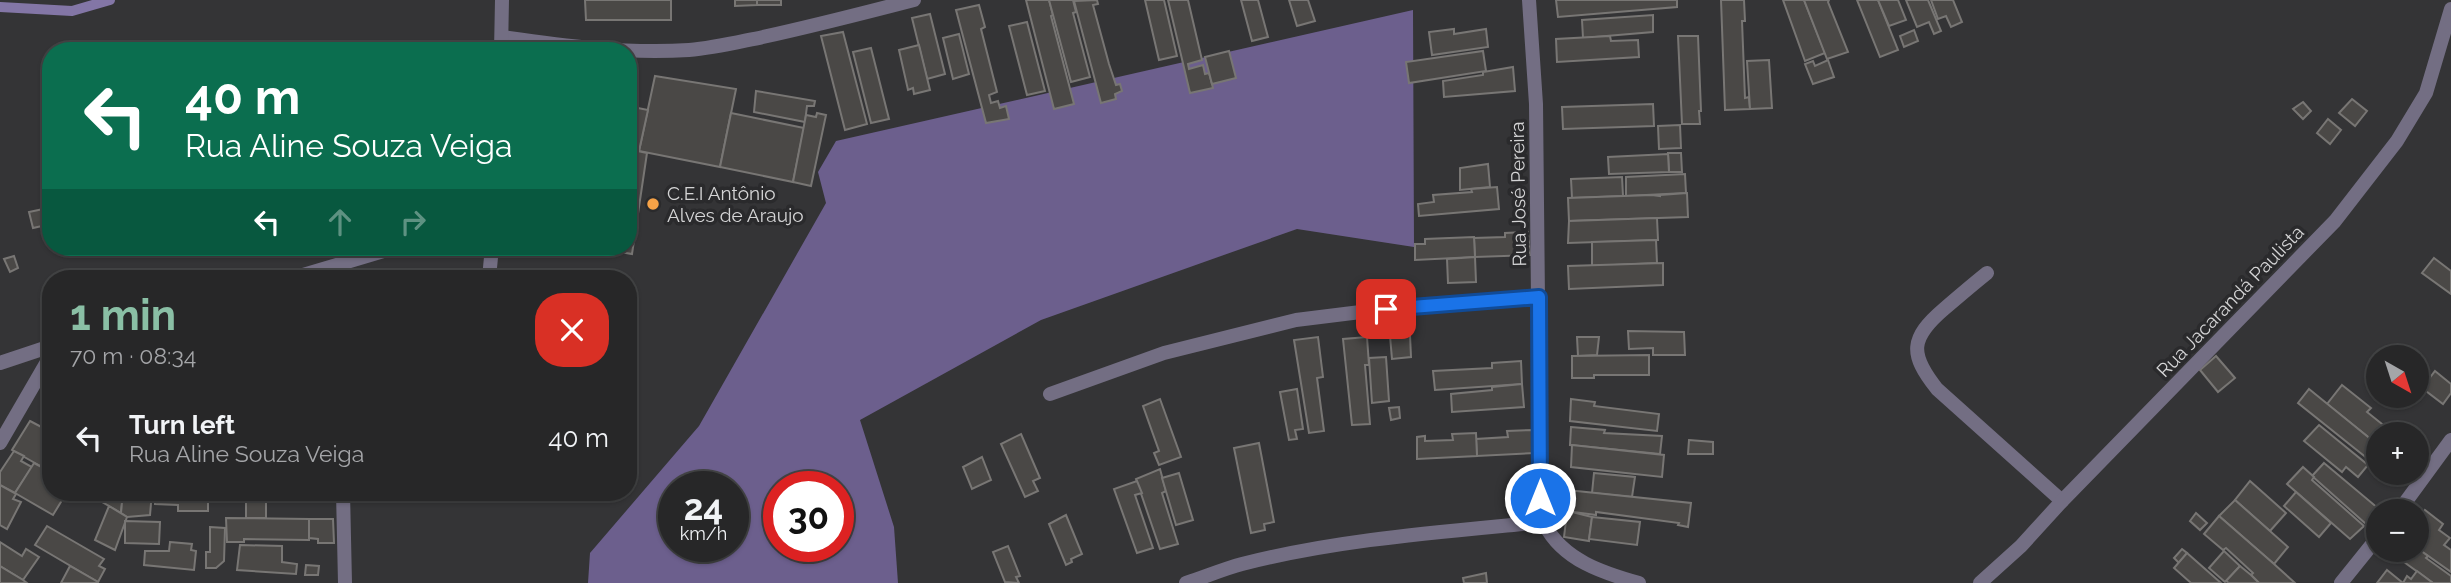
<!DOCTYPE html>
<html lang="en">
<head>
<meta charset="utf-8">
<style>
  body { margin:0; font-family:Raleway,sans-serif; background:#2f2f30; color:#f1f3f6; height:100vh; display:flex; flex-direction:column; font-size:26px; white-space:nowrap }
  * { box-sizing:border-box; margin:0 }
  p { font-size:23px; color:#a4a5a8 }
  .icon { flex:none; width:38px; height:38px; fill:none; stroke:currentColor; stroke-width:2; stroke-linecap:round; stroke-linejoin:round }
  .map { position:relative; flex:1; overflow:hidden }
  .drawer { position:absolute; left:42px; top:270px; width:595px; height:231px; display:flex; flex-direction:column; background:#272728; border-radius:28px; box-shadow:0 2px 5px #0004,0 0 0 2px #434445 }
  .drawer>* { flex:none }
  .top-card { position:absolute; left:42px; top:42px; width:595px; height:214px; border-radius:28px; box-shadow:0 2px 5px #0004,0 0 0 2px #434445; background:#0b6e4f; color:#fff; overflow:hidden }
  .needle { width:46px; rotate:141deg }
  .controls { position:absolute; left:2366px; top:345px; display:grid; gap:14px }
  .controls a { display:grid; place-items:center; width:63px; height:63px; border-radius:50%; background:#272728; box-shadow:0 2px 5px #0004,0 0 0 2px #434445; font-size:35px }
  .speed { position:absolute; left:658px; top:471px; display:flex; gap:14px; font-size:35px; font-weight:700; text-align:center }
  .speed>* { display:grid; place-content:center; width:91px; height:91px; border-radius:50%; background:#272728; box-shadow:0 2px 5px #0004,0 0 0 2px #434445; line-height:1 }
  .speed small { font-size:18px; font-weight:400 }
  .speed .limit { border:10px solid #d22; background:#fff; color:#111 }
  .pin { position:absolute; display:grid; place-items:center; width:60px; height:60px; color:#fff; margin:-30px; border-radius:14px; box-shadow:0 4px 10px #0006 }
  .me { position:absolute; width:77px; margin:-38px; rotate:0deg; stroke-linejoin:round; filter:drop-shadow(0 0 5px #0008) }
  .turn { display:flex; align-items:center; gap:24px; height:147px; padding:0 28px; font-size:32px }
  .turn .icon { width:91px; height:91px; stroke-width:2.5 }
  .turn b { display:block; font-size:49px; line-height:60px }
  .lanes { display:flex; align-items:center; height:66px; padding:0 28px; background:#0003; justify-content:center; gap:35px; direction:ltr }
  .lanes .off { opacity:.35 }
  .round { display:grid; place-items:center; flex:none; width:74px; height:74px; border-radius:28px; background:#2f2f30 }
  .summary { display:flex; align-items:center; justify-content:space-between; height:119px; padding:0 28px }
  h1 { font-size:42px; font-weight:700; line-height:52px; color:#8abfa5 }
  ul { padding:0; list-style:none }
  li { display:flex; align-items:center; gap:21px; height:98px; padding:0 28px }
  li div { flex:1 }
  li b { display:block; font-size:26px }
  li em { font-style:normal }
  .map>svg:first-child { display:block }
  .forest { fill:#6c5f8d; fill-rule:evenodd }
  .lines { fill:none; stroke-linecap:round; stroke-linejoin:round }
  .stream { stroke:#8376a6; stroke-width:10 }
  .building { fill:#4a4846; stroke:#787674; stroke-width:2 }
  .service { stroke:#736e83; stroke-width:14 }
  .minor { stroke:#736e83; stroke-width:14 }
  .tertiary { stroke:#736e83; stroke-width:14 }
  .route-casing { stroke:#114b97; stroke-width:18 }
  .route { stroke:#1a73e8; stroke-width:12 }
  .poi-dot { fill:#f6a247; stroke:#2a2a2c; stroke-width:2.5 }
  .labels { text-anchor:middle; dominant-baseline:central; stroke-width:7; stroke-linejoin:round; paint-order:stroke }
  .poi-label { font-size:19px; fill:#d4d4d5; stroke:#2a2a2c; text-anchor:start }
  .street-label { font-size:19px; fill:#d4d4d5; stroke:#2a2a2c }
</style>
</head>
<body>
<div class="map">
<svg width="2451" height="583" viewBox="0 0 2451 583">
  <rect width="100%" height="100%" fill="#343436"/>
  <path class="forest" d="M1413 10 1414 247 1297 229 1041 320 860 420 894 527 898 583H588L590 553 699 426 826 203 818 172 836 141ZM674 486H733V546H674ZM779 486H838V546H779Z"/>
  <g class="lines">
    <polyline class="stream" points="0,7 72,11 110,0"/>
  </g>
  <g class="building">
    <polygon points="585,0 671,0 671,20 586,20"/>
    <polygon points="735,0 757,0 757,5 735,6"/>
    <rect x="757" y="0" width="24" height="5"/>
    <polygon points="1026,0 1049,0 1053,15 1051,16 1074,104 1054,109"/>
    <polygon points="1049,0 1073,0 1076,12 1073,13 1090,77 1071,82"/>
    <polygon points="1097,0 1098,4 1093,5 1109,64 1116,85 1120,84 1122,91 1115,94 1116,99 1101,103 1074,1"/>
    <polygon points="1145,0 1164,0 1177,56 1159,60"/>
    <polygon points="1168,0 1188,0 1202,60 1188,64 1189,69 1203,65 1205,74 1209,73 1213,88 1190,93"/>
    <polygon points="1241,0 1258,0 1268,37 1252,41"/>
    <polygon points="1289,0 1308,0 1315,21 1297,26"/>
    <polygon points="1556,0 1677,0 1677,7 1558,17"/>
    <polygon points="1721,0 1744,0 1745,21 1742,21 1745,98 1749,97 1750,109 1725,110"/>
    <polygon points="1783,0 1804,0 1825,53 1805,61"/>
    <polygon points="1804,0 1829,0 1828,2 1848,52 1827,59"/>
    <polygon points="1857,0 1878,0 1898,50 1880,57"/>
    <polygon points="1878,0 1898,0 1906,20 1889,26"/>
    <polygon points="1906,0 1928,0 1941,31 1934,34 1929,22 1917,27"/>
    <polygon points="1931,0 1953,0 1962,22 1951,27 1946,16 1938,19"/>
    <polygon points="979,5 985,27 981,29 997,92 989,95 991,103 998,101 1000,108 1006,106 1009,119 986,123 956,10"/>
    <polygon points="930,14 945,74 927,79 912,18"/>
    <polygon points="1653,15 1653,32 1583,38 1582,20"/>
    <polygon points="1027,22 1045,91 1027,95 1009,26"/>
    <polygon points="1454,29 1454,34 1486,29 1488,47 1432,55 1429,32"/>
    <polygon points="1914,30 1918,41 1904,47 1900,36"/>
    <polygon points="843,32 867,124 845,130 821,36"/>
    <polygon points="959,34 969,74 953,79 943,38"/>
    <polygon points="1610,36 1611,41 1638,40 1639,57 1557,62 1556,39"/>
    <polygon points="1678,36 1698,36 1701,111 1699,111 1700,124 1682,124"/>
    <polygon points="919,45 930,90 914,94 913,88 908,90 899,50"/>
    <polygon points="871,48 889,119 871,123 853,52"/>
    <polygon points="1229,51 1236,78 1212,84 1205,57"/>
    <polygon points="1483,51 1486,71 1409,83 1406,62"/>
    <polygon points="1769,60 1772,108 1750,109 1747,61"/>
    <polygon points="1828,60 1834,77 1813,84 1805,64 1813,61 1815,66"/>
    <polygon points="1513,67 1515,91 1444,97 1443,81 1483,75 1483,72"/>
    <polygon points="655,76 736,89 720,167 639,151"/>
    <polygon points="756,91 815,101 814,106 807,106 805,122 754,112"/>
    <polygon points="2352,99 2367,111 2355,126 2339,113"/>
    <polygon points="2303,102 2311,111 2303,119 2293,109"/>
    <polygon points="1653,104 1654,126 1563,129 1562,107"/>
    <polygon points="628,106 648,110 639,151 628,149"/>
    <polygon points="731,113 804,128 793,182 720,167"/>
    <polygon points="817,113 826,115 811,186 793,182 806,115 816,117"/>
    <polygon points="2328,119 2341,130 2330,144 2317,133"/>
    <polygon points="1680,125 1681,148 1659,149 1658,126"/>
    <polygon points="628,149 647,153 632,254 592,247 628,247"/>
    <polygon points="1668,153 1681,153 1682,172 1669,172"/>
    <polygon points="1668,154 1669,172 1609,174 1608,157"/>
    <polygon points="1488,164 1490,187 1460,190 1460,168"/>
    <polygon points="1685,174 1686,193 1626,196 1626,177"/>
    <polygon points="1622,177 1623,196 1572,198 1571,179"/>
    <polygon points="1497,187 1499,209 1419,216 1418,204 1434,202 1433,195 1472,192 1471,189"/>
    <polygon points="1687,193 1688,217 1569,221 1568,198 1652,195 1660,196 1660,195"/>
    <polygon points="48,208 51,224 33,228 29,212"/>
    <polygon points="1657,218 1658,240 1568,243 1569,221"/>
    <polygon points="1528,232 1530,255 1475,257 1474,238 1505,237 1505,233"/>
    <polygon points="1474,237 1475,257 1415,260 1415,244 1425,244 1425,239"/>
    <polygon points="1656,240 1657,263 1592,266 1592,242"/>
    <polygon points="14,256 18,268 10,272 4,259"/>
    <polygon points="1475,257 1476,282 1448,283 1447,259"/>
    <polygon points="2434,258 2451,271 2451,294 2422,273"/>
    <polygon points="1663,263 1663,285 1569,289 1568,266"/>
    <polygon points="1628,331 1684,332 1685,355 1653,355 1653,348 1629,349"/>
    <polygon points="1410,335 1411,357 1392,359 1390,336"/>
    <polygon points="1318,337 1323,377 1317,378 1324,431 1309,433 1294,340"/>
    <polygon points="1367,337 1369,365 1365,365 1370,424 1352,425 1343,339"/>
    <polygon points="1577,337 1599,337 1597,355 1578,356"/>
    <polygon points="1649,355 1649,375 1594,375 1594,378 1572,378 1572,356"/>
    <polygon points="2216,356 2235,378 2218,392 2200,370"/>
    <polygon points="1386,357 1389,401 1372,403 1369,358"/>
    <polygon points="1521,361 1522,384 1435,390 1433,371 1492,368 1492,363"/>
    <polygon points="2435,371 2451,384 2451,393 2443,404 2422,388"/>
    <polygon points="1522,384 1524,407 1452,412 1451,394 1492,390 1492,387"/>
    <polygon points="2342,385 2371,408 2367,412 2392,432 2395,427 2404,434 2378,434 2378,445 2327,404"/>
    <polygon points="1297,389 1303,429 1295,430 1297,439 1289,440 1280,392"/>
    <polygon points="2309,389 2378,445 2378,467 2298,403"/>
    <polygon points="1160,399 1181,457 1159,465 1154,453 1159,451 1143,406"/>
    <polygon points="1571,399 1595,402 1594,406 1659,414 1657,431 1570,421"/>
    <polygon points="1399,407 1400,418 1391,420 1389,408"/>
    <polygon points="30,421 49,431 46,436 51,438 51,472 12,450"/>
    <polygon points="2319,425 2368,465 2358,477 2346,467 2342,472 2304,441"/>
    <polygon points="1571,427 1605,430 1604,433 1662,436 1660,454 1570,445"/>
    <polygon points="1534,430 1535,453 1477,456 1476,439 1508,437 1507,431"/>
    <polygon points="1476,433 1477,456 1417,459 1417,437 1425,436 1425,441 1453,440 1452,434"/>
    <polygon points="1021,434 1040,478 1033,481 1038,491 1025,497 1001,444"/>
    <polygon points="1689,440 1713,442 1713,454 1688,454"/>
    <polygon points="1259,443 1274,522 1264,524 1265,530 1251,533 1234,448"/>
    <polygon points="1572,445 1664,455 1662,477 1571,467"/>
    <polygon points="14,451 24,456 21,461 32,467 15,493 0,485 0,472"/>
    <polygon points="982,457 991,480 972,489 963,467"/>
    <polygon points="34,463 51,472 51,492 67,492 53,515 15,493"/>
    <polygon points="2324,463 2379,509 2366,524 2312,476"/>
    <polygon points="2303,467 2314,477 2312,480 2364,526 2350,539 2287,484"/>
    <polygon points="1160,469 1166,491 1162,493 1178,544 1160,549 1136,479"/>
    <polygon points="1179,473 1193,520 1176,525 1162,478"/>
    <polygon points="1594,473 1635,477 1632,497 1592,493"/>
    <polygon points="1137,481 1142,493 1135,495 1153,548 1137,553 1114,489"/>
    <polygon points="2250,481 2286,513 2270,531 2235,500"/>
    <polygon points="0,485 16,494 13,499 21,502 7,529 0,525"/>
    <polygon points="1567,490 1691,503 1688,527 1678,525 1679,523 1596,512 1596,515 1566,511"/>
    <polygon points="85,492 123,492 121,513"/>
    <polygon points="123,492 152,492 150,515 127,517 121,513"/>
    <polygon points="155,492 208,492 208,511 178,511 178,505 155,504"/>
    <polygon points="208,492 239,492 238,498 208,498"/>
    <rect x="246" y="492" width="20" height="26"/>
    <polygon points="2296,492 2331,523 2319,537 2284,506"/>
    <polygon points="2235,500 2288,547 2274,564 2219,516"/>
    <polygon points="109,506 127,517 115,550 95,540"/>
    <polygon points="2425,510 2443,524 2439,530 2450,538 2444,545 2451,550 2451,572 2417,548 2417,521"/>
    <polygon points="1572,512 1592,517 1589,541 1564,537 1567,513 1572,514"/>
    <polygon points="2196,513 2207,523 2200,530 2190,521"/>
    <polygon points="1066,515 1082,554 1071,559 1072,562 1066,565 1049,524"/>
    <polygon points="2219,516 2274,564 2295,583 2259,583 2251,575 2253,573 2226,548 2223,550 2204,534"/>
    <polygon points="1592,517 1640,522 1637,545 1589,539"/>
    <polygon points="226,518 309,519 309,540 244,539 244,542 227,542"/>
    <polygon points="309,519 333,519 334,543 318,543 318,539 309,538"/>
    <polygon points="125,521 160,522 159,544 125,543"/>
    <polygon points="47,526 104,559 99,566 105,569 98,582 35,545"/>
    <polygon points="210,527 225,528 224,561 216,568 206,568 206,552 210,552"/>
    <polygon points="0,542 22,556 26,549 39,557 23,580 0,566"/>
    <polygon points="170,542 192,544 191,550 196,551 194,570 144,565 145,551 169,551"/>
    <polygon points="240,545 282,546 282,562 297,564 296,574 237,570"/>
    <polygon points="1008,546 1020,576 1016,577 1019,583 1005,582 993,552"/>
    <polygon points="2417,548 2428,556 2426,558 2451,576 2451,583 2433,583 2393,554 2396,550"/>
    <polygon points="2182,549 2187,553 2179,563 2174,558"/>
    <polygon points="2224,551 2240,566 2225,582 2209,568"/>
    <polygon points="2187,553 2221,583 2191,583 2174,568"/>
    <polygon points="306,565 319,566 318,575 305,575"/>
    <polygon points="0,566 23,580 27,583 0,583"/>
    <polygon points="70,566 98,582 97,583 61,583"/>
    <polygon points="2240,566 2251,575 2259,583 2229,583 2226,581"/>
    <polygon points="2387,570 2403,583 2377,583"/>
    <polygon points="2417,571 2433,583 2403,583 2407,576 2411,579"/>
    <polygon points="1486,573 1487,583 1464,583 1463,578"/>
  </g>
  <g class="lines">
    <polyline class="service" points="489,278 492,247"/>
    <g class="minor">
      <path d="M1529 0 1536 104 1540 498C1541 507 1541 517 1545 525 1563 560 1603 573 1639 583"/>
      <path d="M502 37C563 46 626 54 689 50 714 48 738 42 763 37 813 26 864 13 914 0"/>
      <path d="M1987 273C1972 285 1958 297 1944 309 1910 338 1909 354 1937 389L2062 501"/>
      <polyline points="0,363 51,346"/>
      <polyline points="1050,394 1164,353 1296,320 1409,306 1539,297"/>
      <polyline points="343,492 345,583"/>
      <polyline points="2399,511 2451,440"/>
      <path d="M1186 583C1205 577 1223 569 1242 564 1340 539 1442 532 1543 522"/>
      <polyline points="1980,583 2021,546 2062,501 2335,221 2397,141 2426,93 2451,9"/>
      <polyline points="2341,583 2378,537"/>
    </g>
    <g class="tertiary">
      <polyline points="501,51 502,0"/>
      <polyline points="293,278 397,247"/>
      <polyline points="0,443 51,355"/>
    </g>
  </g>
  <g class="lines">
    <defs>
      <polyline id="route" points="1386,309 1539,297 1540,498"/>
    </defs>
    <use href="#route" class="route-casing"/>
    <use href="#route" class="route"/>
  </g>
  <circle class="poi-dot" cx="653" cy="204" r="7"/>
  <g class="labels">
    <g class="poi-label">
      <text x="667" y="193">C.E.I Antônio<tspan x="667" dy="22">Alves de Araujo</tspan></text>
    </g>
    <g class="street-label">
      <text transform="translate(1518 194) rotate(-91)">Rua José Pereira</text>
      <text transform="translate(2230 301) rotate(-46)">Rua Jacarandá Paulista</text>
    </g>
  </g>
</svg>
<div class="controls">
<a><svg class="needle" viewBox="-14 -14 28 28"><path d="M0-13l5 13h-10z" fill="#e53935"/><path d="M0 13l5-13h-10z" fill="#a4a5a8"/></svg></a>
<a>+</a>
<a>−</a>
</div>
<div class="speed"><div>24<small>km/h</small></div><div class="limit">30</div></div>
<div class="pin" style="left:1386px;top:309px;background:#d93025"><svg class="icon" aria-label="arrive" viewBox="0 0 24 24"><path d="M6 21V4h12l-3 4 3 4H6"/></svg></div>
<svg class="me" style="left:1540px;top:498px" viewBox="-20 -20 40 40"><circle r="17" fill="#1a73e8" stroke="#fff" stroke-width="3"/><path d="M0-11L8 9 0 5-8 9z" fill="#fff"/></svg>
<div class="top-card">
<div class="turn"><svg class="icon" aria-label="left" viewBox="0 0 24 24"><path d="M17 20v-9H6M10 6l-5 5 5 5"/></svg><div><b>40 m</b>Rua Aline Souza Veiga</div></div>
<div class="lanes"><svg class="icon" aria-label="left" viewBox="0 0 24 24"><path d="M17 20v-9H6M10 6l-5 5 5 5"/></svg><svg class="icon off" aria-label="ahead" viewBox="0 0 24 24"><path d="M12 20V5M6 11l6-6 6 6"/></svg><svg class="icon off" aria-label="right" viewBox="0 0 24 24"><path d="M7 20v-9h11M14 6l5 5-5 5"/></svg></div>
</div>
<section class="drawer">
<div class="summary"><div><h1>1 min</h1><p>70 m · 08:34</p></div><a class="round" style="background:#d93025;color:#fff"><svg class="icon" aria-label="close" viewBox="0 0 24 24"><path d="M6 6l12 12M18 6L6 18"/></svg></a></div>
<ul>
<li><svg class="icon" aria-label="left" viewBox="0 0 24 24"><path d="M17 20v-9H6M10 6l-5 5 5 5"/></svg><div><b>Turn left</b><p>Rua Aline Souza Veiga</p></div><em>40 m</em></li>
</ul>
</section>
</div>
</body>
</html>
